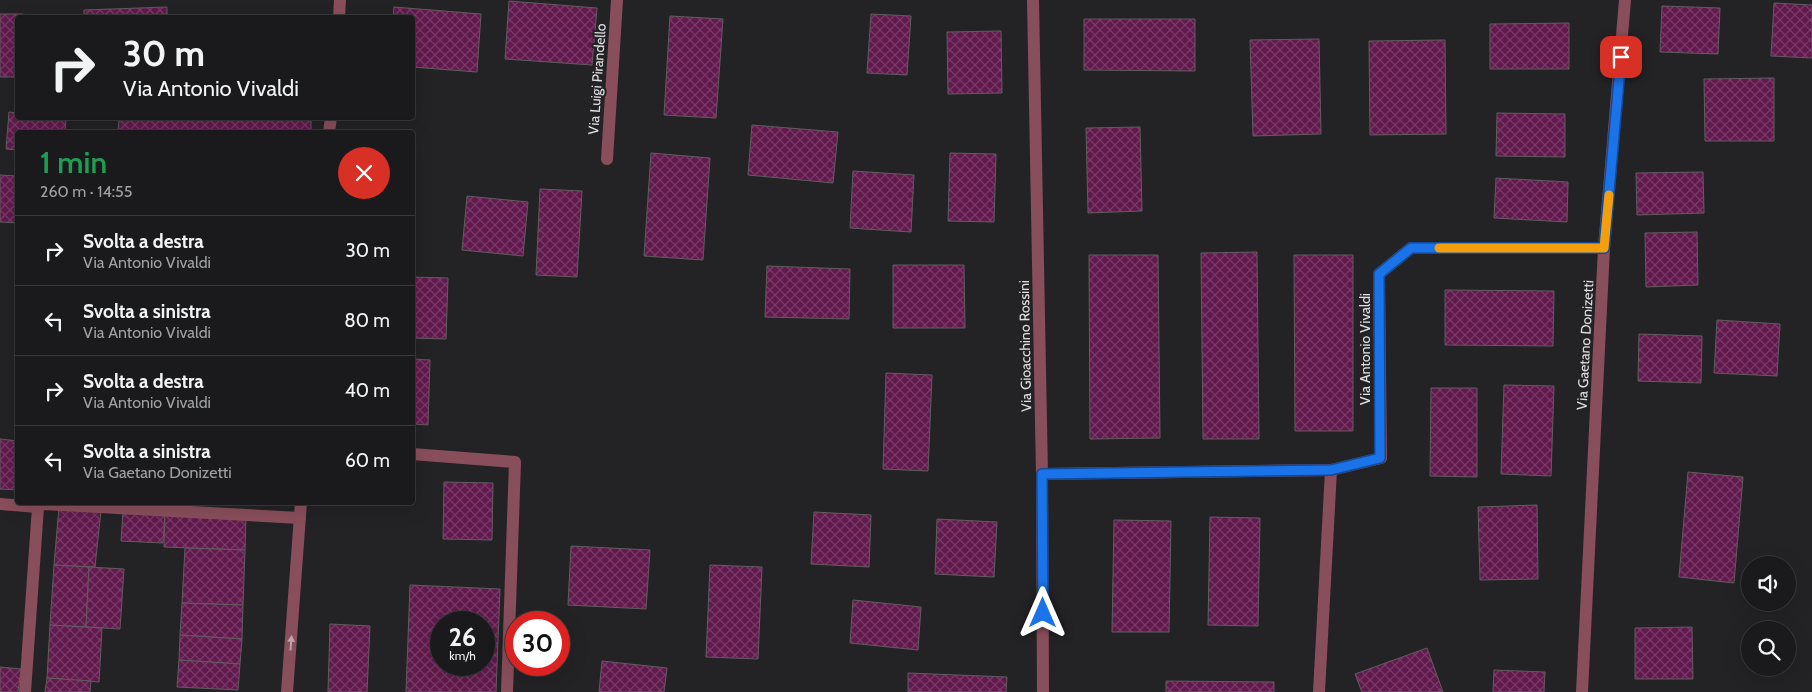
<!DOCTYPE html>
<html lang="it">
<head>
<meta charset="utf-8">
<style>
  body { margin:0; font-family:Cabin,sans-serif; background:#232325; color:#f1f3f6; height:100vh; display:flex; flex-direction:column; font-size:19px; white-space:nowrap }
  * { box-sizing:border-box; margin:0 }
  p { font-size:16px; color:#9fa1a3 }
  .icon { flex:none; width:28px; height:28px; fill:none; stroke:currentColor; stroke-width:2; stroke-linecap:round; stroke-linejoin:round }
  .map { position:relative; flex:1; overflow:hidden }
  .details { position:absolute; left:15px; top:130px; width:400px; height:375px; display:flex; flex-direction:column; background:#1a1a1c; border-radius:5px; box-shadow:0 5px 20px #0002,0 0 0 1px #38383b }
  .details>* { flex:none }
  .top-card { position:absolute; left:15px; top:15px; width:400px; height:105px; border-radius:5px; box-shadow:0 5px 20px #0002,0 0 0 1px #38383b; background:#1a1a1c; color:#f1f3f6; overflow:hidden }
  .buttons { position:absolute; left:1741px; top:556px; display:grid; gap:10px }
  .buttons a { display:grid; place-items:center; width:55px; height:55px; border-radius:50%; background:#1a1a1c; box-shadow:0 5px 20px #0002,0 0 0 1px #38383b; font-size:25px }
  .speed { position:absolute; left:430px; top:611px; display:flex; gap:10px; font-size:25px; font-weight:700; text-align:center }
  .speed>* { display:grid; place-content:center; width:65px; height:65px; border-radius:50%; background:#1a1a1c; box-shadow:0 5px 20px #0002,0 0 0 1px #38383b; line-height:1 }
  .speed small { font-size:12px; font-weight:400 }
  .speed .limit { border:8px solid #d22; background:#fff; color:#111 }
  .pin { position:absolute; display:grid; place-items:center; width:42px; height:42px; color:#fff; margin:-21px; border-radius:10px; box-shadow:0 2px 8px #0006 }
  .me { position:absolute; width:55px; margin:-28px; rotate:0deg; stroke-linejoin:round; filter:drop-shadow(0 0 4px #0008) }
  .turn { display:flex; align-items:center; gap:18px; height:105px; padding:0 25px; font-size:22px }
  .turn .icon { width:65px; height:65px; stroke-width:2.5 }
  .turn b { display:block; font-size:35px; line-height:42px }
  .round { display:grid; place-items:center; flex:none; width:52px; height:52px; border-radius:26px; background:#232325 }
  .summary { display:flex; align-items:center; justify-content:space-between; height:85px; padding:0 25px }
  h1 { font-size:30px; font-weight:600; line-height:38px; color:#1e9e55 }
  ul { padding:0; list-style:none }
  li { display:flex; align-items:center; gap:15px; height:70px; padding:0 25px; border-top:1px solid #38383b }
  li div { flex:1 }
  li b { display:block; font-size:19px }
  li em { font-style:normal }
  .map>svg:first-child { display:block }
  .building { fill:url(#building-cross-hatch); stroke:#605d5f; fill-rule:evenodd }
  .lines { fill:none; stroke-linecap:round; stroke-linejoin:round }
  .minor { stroke:#894e5b; stroke-width:12 }
  .oneway { fill:#bda5ab }
  .route-casing { stroke:#114b97; stroke-width:12 }
  .route { stroke:#1a73e8; stroke-width:9 }
  .slow { stroke:#f59e0b; stroke-width:9 }
  .labels { text-anchor:middle; dominant-baseline:central; stroke-width:4.5; stroke-linejoin:round; paint-order:stroke }
  .street-label { font-size:14px; fill:#e0dfe1; stroke:#232326 }
</style>
</head>
<body>
<div class="map">
<svg width="1812" height="692" viewBox="0 0 1812 692">
  <defs>
    <pattern id="building-cross-hatch" width="8" height="8" patternUnits="userSpaceOnUse" patternTransform="scale(1.25)"><rect width="8" height="8" fill="#62194d"/><path d="M0 0l8 8M0 8l8-8" fill="none" stroke="#783a66"/></pattern>
  </defs>
  <rect width="100%" height="100%" fill="#232326"/>
  <g class="building">
    <polygon points="509,1 597,8 592,65 505,59"/>
    <polygon points="1774,3 1812,5 1812,58 1771,56"/>
    <polygon points="1662,6 1720,8 1718,54 1660,52"/>
    <polygon points="167,7 167,18 84,18 84,10"/>
    <polygon points="394,7 481,14 477,72 412,67 412,18 393,18"/>
    <polygon points="0,14 23,14 23,18 18,18 18,77 0,77"/>
    <polygon points="871,14 911,16 907,75 867,73"/>
    <polygon points="670,16 723,19 716,118 664,115"/>
    <polygon points="1084,19 1195,19 1195,71 1084,70"/>
    <polygon points="1569,23 1569,69 1490,69 1490,24"/>
    <polygon points="1001,31 1002,93 948,94 947,32"/>
    <polygon points="1319,39 1321,134 1253,136 1250,40"/>
    <polygon points="1445,40 1446,134 1370,135 1369,41"/>
    <polygon points="1774,78 1774,141 1705,141 1704,79"/>
    <polygon points="9,112 18,113 18,118 66,118 65,132 18,132 18,150 6,149"/>
    <polygon points="1497,113 1565,114 1565,157 1496,156"/>
    <polygon points="119,118 311,118 311,132 118,132"/>
    <polygon points="752,125 838,132 833,183 748,175"/>
    <polygon points="1140,127 1142,211 1088,213 1086,128"/>
    <polygon points="651,153 710,158 703,260 644,256"/>
    <polygon points="950,153 996,154 994,222 948,221"/>
    <polygon points="853,171 914,175 911,232 850,228"/>
    <polygon points="1703,172 1704,213 1637,215 1636,173"/>
    <polygon points="0,175 18,176 18,223 0,222"/>
    <polygon points="1496,178 1568,182 1567,222 1494,218"/>
    <polygon points="540,189 582,191 577,277 536,275"/>
    <polygon points="467,196 528,202 523,256 462,250"/>
    <polygon points="1697,232 1698,285 1646,287 1645,233"/>
    <polygon points="1257,252 1259,439 1203,439 1201,253"/>
    <polygon points="1089,255 1158,255 1160,438 1090,439"/>
    <polygon points="1294,255 1353,255 1353,431 1295,431"/>
    <polygon points="893,265 964,265 965,328 893,328"/>
    <polygon points="767,266 850,269 849,319 765,317"/>
    <polygon points="412,277 448,278 446,339 412,338"/>
    <polygon points="1445,290 1554,291 1553,346 1445,345"/>
    <polygon points="1717,320 1780,324 1777,376 1714,373"/>
    <polygon points="1639,334 1702,336 1701,383 1638,381"/>
    <polygon points="412,359 430,360 428,425 412,424"/>
    <polygon points="886,373 932,375 928,471 883,469"/>
    <polygon points="1504,385 1554,386 1551,476 1501,474"/>
    <polygon points="1431,388 1477,388 1477,477 1430,476"/>
    <polygon points="0,439 18,441 18,490 0,489"/>
    <polygon points="1688,472 1743,477 1734,583 1679,577"/>
    <polygon points="444,482 493,483 492,540 443,539"/>
    <polygon points="1537,505 1538,579 1480,580 1478,507"/>
    <polygon points="59,507 101,510 95,567 54,565"/>
    <polygon points="123,511 165,513 163,543 121,541"/>
    <polygon points="814,512 871,515 869,567 811,564"/>
    <polygon points="165,513 246,517 245,550 164,547"/>
    <polygon points="1210,517 1260,518 1258,626 1208,625"/>
    <polygon points="937,519 997,522 994,577 935,574"/>
    <polygon points="1114,520 1171,521 1169,632 1112,632"/>
    <polygon points="571,546 650,550 646,609 568,605"/>
    <polygon points="185,548 245,550 243,605 182,603"/>
    <polygon points="54,565 89,567 86,627 50,625"/>
    <polygon points="710,565 762,567 758,659 706,657"/>
    <polygon points="89,567 124,569 120,629 86,627"/>
    <path d="M410 585 500 589 496 692H406ZM441 622H484V665H441Z"/>
    <polygon points="853,600 921,607 918,650 850,643"/>
    <polygon points="182,603 243,605 242,639 180,635"/>
    <polygon points="330,624 370,626 367,692 328,692"/>
    <polygon points="50,625 102,628 99,682 47,678"/>
    <polygon points="1692,627 1693,679 1635,679 1635,628"/>
    <polygon points="180,635 242,639 240,664 179,660"/>
    <polygon points="1427,648 1443,692 1362,692 1355,674"/>
    <polygon points="179,660 240,664 238,690 177,687"/>
    <polygon points="602,661 667,668 664,692 599,692"/>
    <polygon points="0,667 21,669 18,692 0,692"/>
    <polygon points="1494,670 1545,672 1544,692 1493,692"/>
    <polygon points="908,673 1007,677 1006,692 908,692"/>
    <polygon points="47,678 91,681 90,692 45,692"/>
    <polygon points="1166,681 1274,682 1274,692 1166,692"/>
  </g>
  <g class="lines">
    <g class="minor">
      <polyline points="1033,0 1042,474 1043,692"/>
      <polyline points="339,18 340,0"/>
      <polyline points="329,132 331,118"/>
      <polyline points="607,159 617,0"/>
      <polyline points="412,454 515,462 507,692"/>
      <polyline points="1042,474 1331,470"/>
      <polyline points="0,504 38,507"/>
      <polyline points="25,692 38,507 43,504 300,518"/>
      <polyline points="287,692 301,502"/>
      <polyline points="1319,692 1331,470 1381,458 1379,274 1411,248 1604,248"/>
      <polyline points="1582,692 1604,248 1625,0"/>
    </g>
  </g>
  <defs><path id="oneway-solid" d="M-6-.8H1V-3.2L6.5 0L1 3.2V.8H-6Z" transform="scale(1.25)"/></defs>
  <use class="oneway" href="#oneway-solid" transform="translate(291 643) rotate(-86)"/>
  <g class="lines">
    <defs>
      <polyline id="route" points="1043,613 1042,474 1331,470 1380,458 1379,274 1411,248 1604,248 1621,57"/>
    </defs>
    <use href="#route" class="route-casing"/>
    <use href="#route" class="route"/>
    <polyline class="slow" points="1439,248 1604,248 1609,195"/>
  </g>
  <g class="labels">
    <g class="street-label">
      <text transform="translate(597 79) rotate(-86)">Via Luigi Pirandello</text>
      <text transform="translate(1585 345) rotate(-87)">Via Gaetano Donizetti</text>
      <text transform="translate(1025 346) rotate(-91)">Via Gioacchino Rossini</text>
      <text transform="translate(1365 349) rotate(-90)">Via Antonio Vivaldi</text>
    </g>
  </g>
</svg>
<div class="buttons">
<a><svg class="icon" aria-label="sound" viewBox="0 0 24 24"><path d="M4 9h4l5-4v14l-5-4H4zM17 9q2 3 0 6"/></svg></a>
<a><svg class="icon" aria-label="search" viewBox="0 0 24 24"><circle cx="10" cy="10" r="6"/><path d="M15 15l6 6"/></svg></a>
</div>
<div class="speed"><div>26<small>km/h</small></div><div class="limit">30</div></div>
<div class="pin" style="left:1621px;top:57px;background:#d93025"><svg class="icon" aria-label="arrive" viewBox="0 0 24 24"><path d="M6 21V4h12l-3 4 3 4H6"/></svg></div>
<svg class="me" style="left:1043px;top:613px" viewBox="-20 -20 40 40"><path d="M0-17L14 15 0 8-14 15z" fill="#1a73e8" stroke="#fff" stroke-width="4"/></svg>
<div class="top-card">
<div class="turn"><svg class="icon" aria-label="right" viewBox="0 0 24 24"><path d="M7 20v-9h11M14 6l5 5-5 5"/></svg><div><b>30 m</b>Via Antonio Vivaldi</div></div>
</div>
<section class="details">
<div class="summary"><div><h1>1 min</h1><p>260 m · 14:55</p></div><a class="round" style="background:#d93025;color:#fff"><svg class="icon" aria-label="close" viewBox="0 0 24 24"><path d="M6 6l12 12M18 6L6 18"/></svg></a></div>
<ul>
<li><svg class="icon" aria-label="right" viewBox="0 0 24 24"><path d="M7 20v-9h11M14 6l5 5-5 5"/></svg><div><b>Svolta a destra</b><p>Via Antonio Vivaldi</p></div><em>30 m</em></li>
<li><svg class="icon" aria-label="left" viewBox="0 0 24 24"><path d="M17 20v-9H6M10 6l-5 5 5 5"/></svg><div><b>Svolta a sinistra</b><p>Via Antonio Vivaldi</p></div><em>80 m</em></li>
<li><svg class="icon" aria-label="right" viewBox="0 0 24 24"><path d="M7 20v-9h11M14 6l5 5-5 5"/></svg><div><b>Svolta a destra</b><p>Via Antonio Vivaldi</p></div><em>40 m</em></li>
<li><svg class="icon" aria-label="left" viewBox="0 0 24 24"><path d="M17 20v-9H6M10 6l-5 5 5 5"/></svg><div><b>Svolta a sinistra</b><p>Via Gaetano Donizetti</p></div><em>60 m</em></li>
</ul>
</section>
</div>
</body>
</html>
